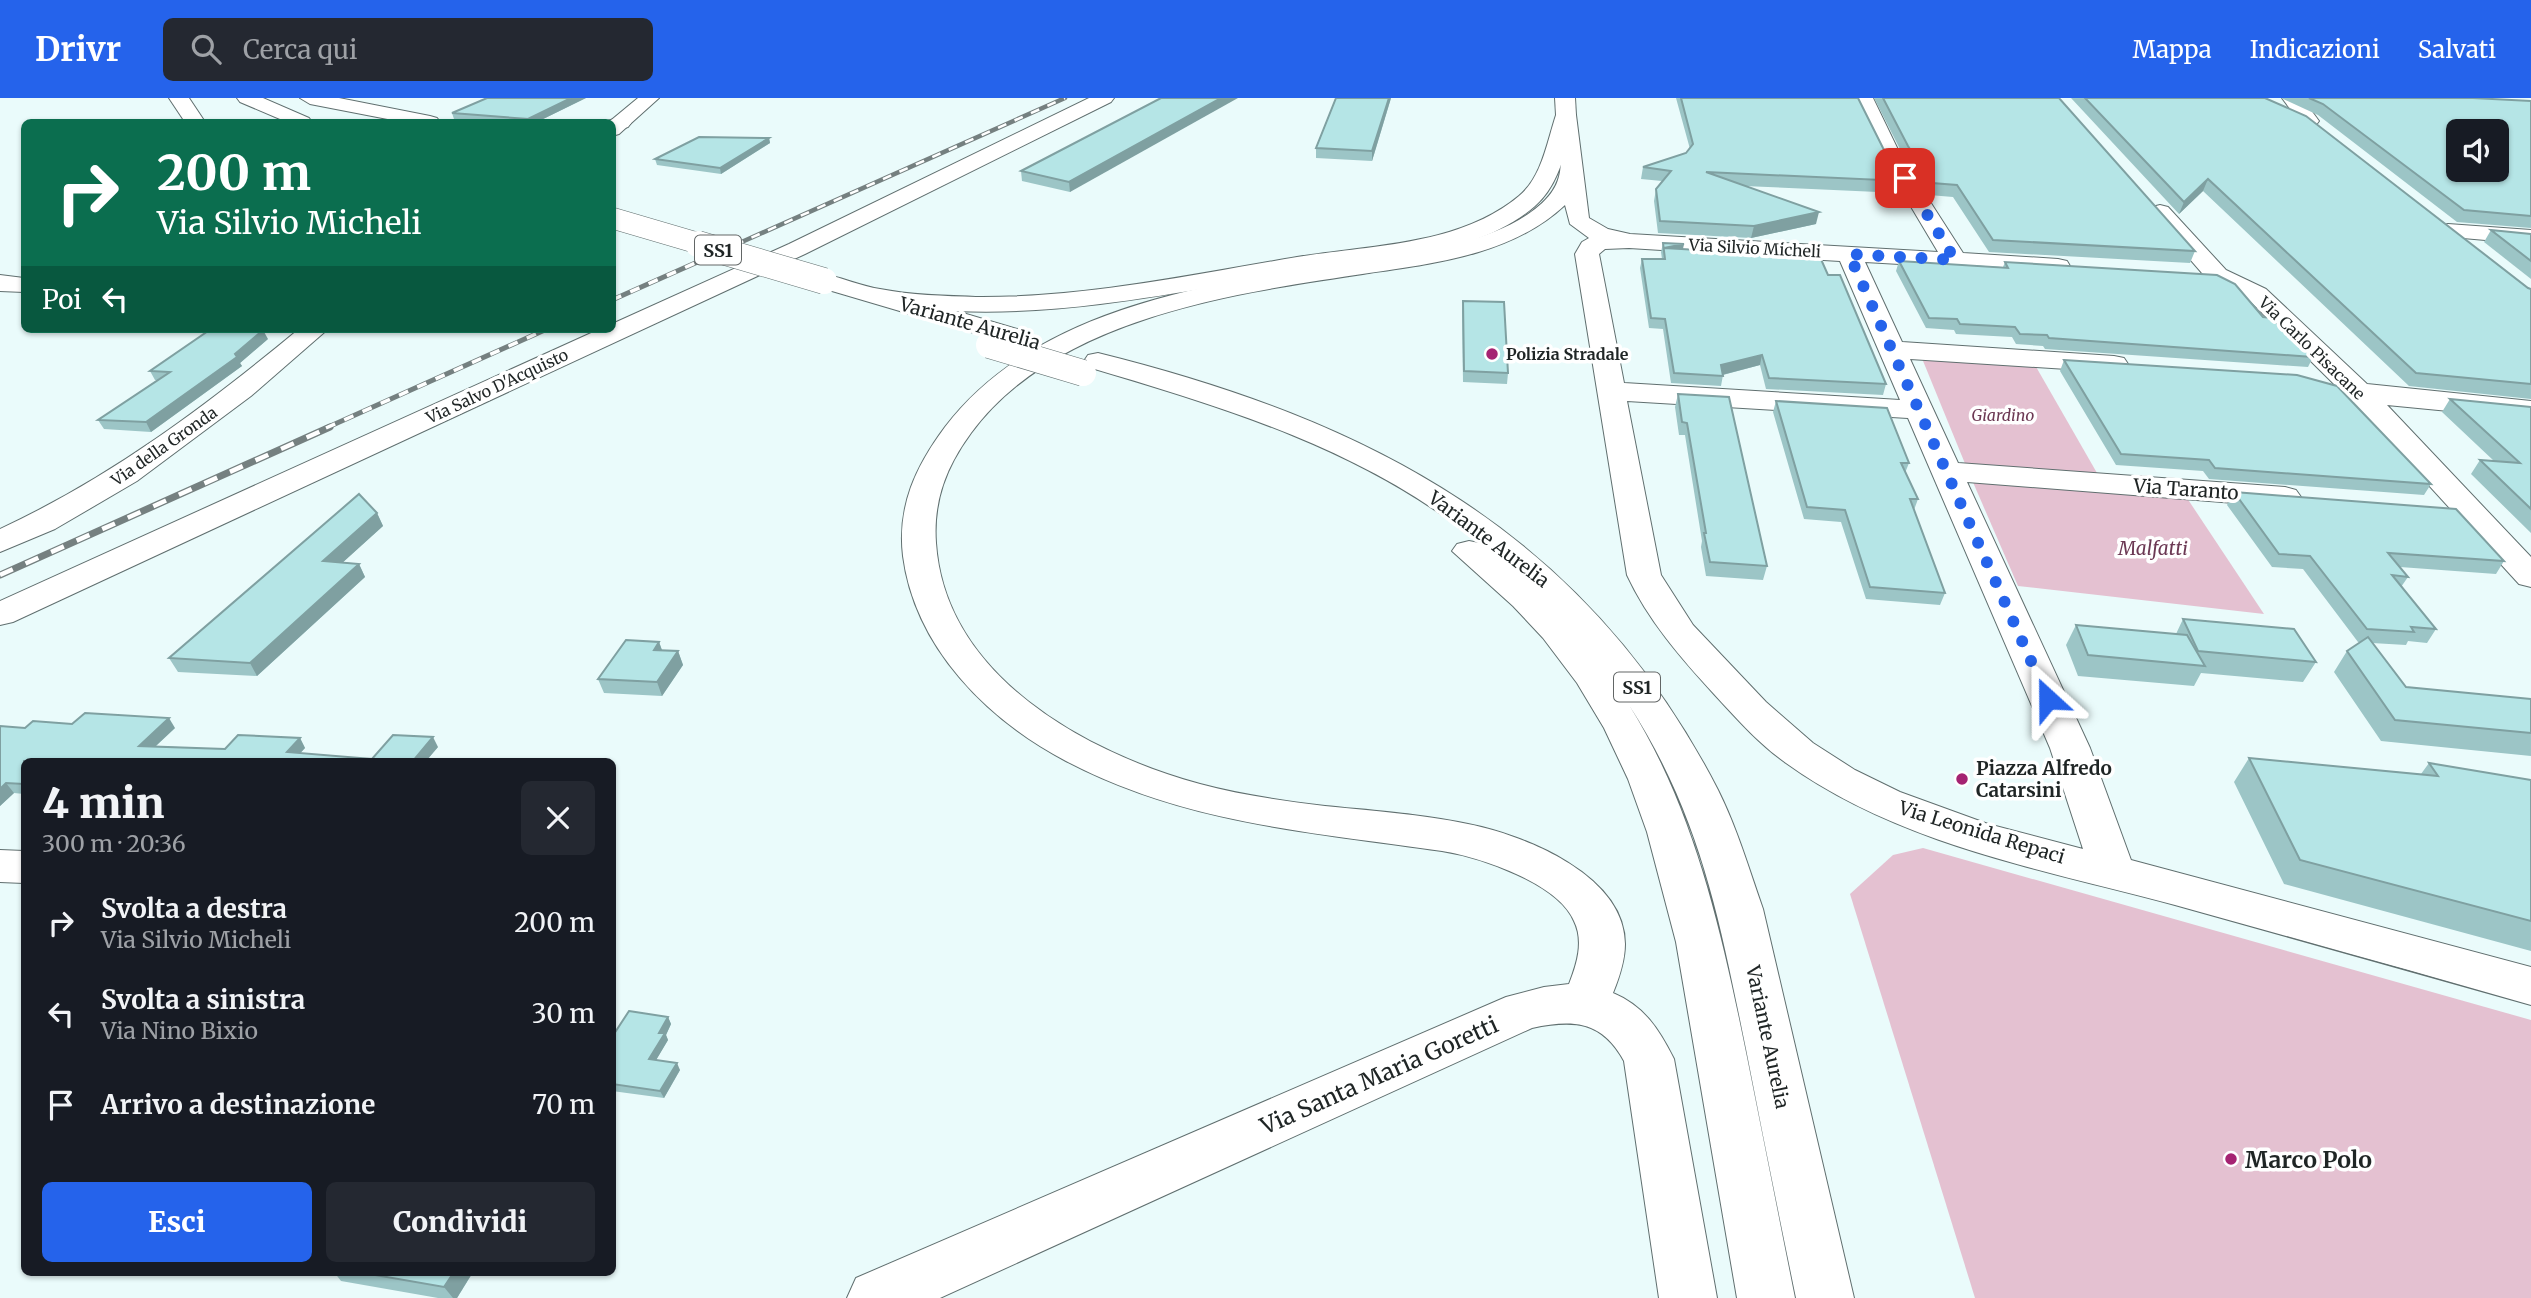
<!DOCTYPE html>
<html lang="it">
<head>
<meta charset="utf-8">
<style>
  body { margin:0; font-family:Merriweather,serif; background:#242831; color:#f1f3f6; height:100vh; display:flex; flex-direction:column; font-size:26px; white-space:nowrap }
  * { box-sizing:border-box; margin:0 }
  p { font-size:23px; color:#9ea1a6 }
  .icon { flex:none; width:38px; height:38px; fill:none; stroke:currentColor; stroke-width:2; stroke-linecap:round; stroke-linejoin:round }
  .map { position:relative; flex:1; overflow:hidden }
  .panel { position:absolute; left:21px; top:660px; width:595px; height:518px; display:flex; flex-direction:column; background:#171b24; border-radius:10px; box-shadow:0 2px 5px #0004 }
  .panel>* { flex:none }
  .banner { position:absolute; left:21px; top:21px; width:595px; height:214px; border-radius:10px; box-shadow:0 2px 5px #0004; background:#0b6e4f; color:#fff; overflow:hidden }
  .fabs { position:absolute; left:2446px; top:21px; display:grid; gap:14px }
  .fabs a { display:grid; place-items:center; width:63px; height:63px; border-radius:10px; background:#171b24; box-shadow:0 2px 5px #0004; font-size:35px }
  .pin { position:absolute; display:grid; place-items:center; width:60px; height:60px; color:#fff; margin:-30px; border-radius:14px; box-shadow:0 4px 10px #0006 }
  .me { position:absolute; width:77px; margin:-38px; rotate:336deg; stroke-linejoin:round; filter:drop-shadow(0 0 5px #0008) }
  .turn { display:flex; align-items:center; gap:24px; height:147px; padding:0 21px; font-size:32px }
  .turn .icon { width:91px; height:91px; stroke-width:2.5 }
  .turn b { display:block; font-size:49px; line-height:60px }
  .then { display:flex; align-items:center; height:66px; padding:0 21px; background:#0003; gap:14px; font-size:26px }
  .round { display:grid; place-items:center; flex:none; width:74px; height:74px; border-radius:10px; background:#242831 }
  .headline { display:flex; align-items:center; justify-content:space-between; height:119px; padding:0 21px }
  h1 { font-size:42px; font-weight:800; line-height:52px }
  .cta { display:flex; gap:14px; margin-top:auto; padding:14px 21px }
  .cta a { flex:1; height:80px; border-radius:10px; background:#2563eb; color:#fff; font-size:28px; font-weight:800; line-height:80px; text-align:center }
  .cta a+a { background:#242831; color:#f1f3f6 }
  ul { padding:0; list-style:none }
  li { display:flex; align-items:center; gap:21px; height:91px; padding:0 21px }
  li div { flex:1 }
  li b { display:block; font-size:26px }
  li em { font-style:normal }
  header { display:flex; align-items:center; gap:42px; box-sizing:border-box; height:98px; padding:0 35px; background:#2563eb; color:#fff }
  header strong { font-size:33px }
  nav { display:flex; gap:38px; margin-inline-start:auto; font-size:24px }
  .search { width:490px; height:63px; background:#242831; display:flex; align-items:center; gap:18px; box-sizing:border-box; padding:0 24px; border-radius:10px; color:#9ea1a6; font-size:26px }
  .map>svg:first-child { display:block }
  .green { fill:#e4c1d1 }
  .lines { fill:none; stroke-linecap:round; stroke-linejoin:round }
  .street-casing { stroke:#606f6f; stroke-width:2 }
  .secondary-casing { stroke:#606f6f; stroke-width:2 }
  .highway-casing { stroke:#606f6f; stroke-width:2 }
  .street { fill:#fff; fill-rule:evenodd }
  .secondary { fill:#fff; fill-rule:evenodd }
  .highway { fill:#fff; fill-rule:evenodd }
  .rail-far2-casing { stroke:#758080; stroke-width:4.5 }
  .rail-far1-casing { stroke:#758080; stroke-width:5 }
  .rail-casing { stroke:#758080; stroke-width:7 }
  .rail-far2 { stroke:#fff; stroke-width:2.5; stroke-dasharray:9; stroke-linecap:butt }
  .rail-far1 { stroke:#fff; stroke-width:3.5; stroke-dasharray:10; stroke-linecap:butt }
  .rail { stroke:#fff; stroke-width:4.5; stroke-dasharray:14; stroke-linecap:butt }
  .highway-bridge-far1-casing { stroke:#606f6f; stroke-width:22; stroke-linecap:butt }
  .highway-bridge-casing { stroke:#606f6f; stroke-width:27; stroke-linecap:butt }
  .highway-bridge-far1 { stroke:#fff; stroke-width:21 }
  .highway-bridge { stroke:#fff; stroke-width:26 }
  .wall { fill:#9cc5c6 }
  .shaded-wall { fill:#7fa0a1 }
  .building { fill:#b5e5e6; stroke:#7fa0a1; stroke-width:2; fill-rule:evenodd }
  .route { stroke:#2563eb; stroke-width:12; stroke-dasharray:0 21.6 }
  .poi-dot { fill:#a52372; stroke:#fff; stroke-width:2.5 }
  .labels { text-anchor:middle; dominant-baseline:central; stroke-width:7; stroke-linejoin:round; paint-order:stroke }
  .far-street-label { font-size:16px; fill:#1f2525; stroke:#fff }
  .far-poi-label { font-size:16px; font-weight:bold; fill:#1f2525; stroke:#fff; text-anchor:start }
  .far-park-label { font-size:16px; font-style:italic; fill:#6c3954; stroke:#fff }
  .shield { fill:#fff; stroke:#626666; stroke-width:2 }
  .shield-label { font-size:18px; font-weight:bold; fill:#1f2525 }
  .street-label { font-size:19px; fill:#1f2525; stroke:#fff }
  .park-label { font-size:19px; font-style:italic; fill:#6c3954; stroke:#fff }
  .poi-label { font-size:19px; font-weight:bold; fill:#1f2525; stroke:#fff; text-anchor:start }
  .near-street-label { font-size:23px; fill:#1f2525; stroke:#fff }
  .near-poi-label { font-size:23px; font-weight:bold; fill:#1f2525; stroke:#fff; text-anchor:start }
</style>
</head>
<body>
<header>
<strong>Drivr</strong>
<div class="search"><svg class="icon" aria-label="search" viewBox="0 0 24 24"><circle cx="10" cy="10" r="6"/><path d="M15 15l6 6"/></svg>Cerca qui</div>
<nav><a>Mappa</a><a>Indicazioni</a><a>Salvati</a></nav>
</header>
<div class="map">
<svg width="2531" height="1200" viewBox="0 0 2531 1200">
  <rect width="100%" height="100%" fill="#eafbfb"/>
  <g class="green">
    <polygon points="1921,258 2035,267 2097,375 1966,368"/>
    <polygon points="1972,382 2187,400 2264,516 2018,488"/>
    <polygon points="1923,750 2531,922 2531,1200 1975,1200 1850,796 1893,757"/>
  </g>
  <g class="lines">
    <defs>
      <g id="street">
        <path d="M1853 0H1873L1902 60 1963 155 2058 161 2067 163 2070 168 2067 173 2058 175 1865 164 1902 244 2114 258 2124 260 2128 266 2124 272 2114 274 1910 261 1958 365 2285 389 2296 392 2301 399 2296 406 2285 409 1967 384 2090 650 2131 762 2531 869V907C2413 873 2294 840 2175 807 2042 771 1900 747 1786 665 1759 646 1736 620 1714 596 1680 559 1648 522 1627 477L1575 156 1582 144 1589 140 1570 126 1565 107C1513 156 1437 165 1369 175 1236 195 1056 219 971 335 946 369 933 403 936 445 945 578 1086 655 1200 686 1241 697 1283 703 1325 708 1373 713 1421 716 1468 726 1524 737 1625 777 1625 846 1625 863 1619 880 1613 895 1644 908 1659 931 1674 961L1717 1200H1659L1624 963C1602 923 1574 921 1532 930L940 1200H847L856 1180 1506 899 1544 889 1569 886C1577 866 1584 843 1574 823 1558 785 1480 759 1442 753 1311 734 1186 726 1066 663 988 622 915 550 903 458 897 408 916 368 945 329 1040 205 1217 185 1360 162 1417 153 1483 148 1531 114 1572 85 1560 60 1556 17L1566 11 1576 17 1589 120 1608 131 1630 136 1938 154 1882 60ZM1629 150 1840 163 1900 302 1624 285 1599 156 1605 151ZM1627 303 1908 320 2050 650 2083 751 1988 726 1900 694 1855 672 1813 645 1766 604 1693 527 1661 477Z"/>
        <polygon points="2160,107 2168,109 2226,172 2266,191 2367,286 2531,303 2531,321 2387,307 2531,459 2531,489 2519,486 2350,301 2341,298 2337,292 2338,290 2248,201 2208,182 2149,114 2152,109"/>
        <polygon points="2448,126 2531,132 2531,146 2440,138 2436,133 2440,128"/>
        <polygon points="0,177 24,180 24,194 0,193"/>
        <polygon points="0,752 24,753 24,785 0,784"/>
      </g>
      <g id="secondary">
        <polygon points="638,0 659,0 619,36 612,38 612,24 609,24"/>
        <polygon points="1089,0 1114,0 1111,4 805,156 13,524 0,527 0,503 600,231 612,231 612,226 789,146"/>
        <polygon points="1555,0 1575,0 1576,17 1573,21 1559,21 1556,17"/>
        <polygon points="2282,0 2302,0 2319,23 2316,27 2302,27"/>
        <path d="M299 231H328L251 298 137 383 55 431 0 454V431C110 380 206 308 299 231Z"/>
      </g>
      <g id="highway">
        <polygon points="169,0 189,0 205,24 185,24"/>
        <polygon points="237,0 263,0 309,20 312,24 287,24 240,4"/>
        <polygon points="300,0 339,0 430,18 437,20 440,24 403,24 310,6"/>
        <path d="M1566 11 1576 17C1566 48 1561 85 1535 108 1475 160 1373 161 1298 174 1185 193 1070 218 956 213L1024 233 1028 239 1024 245 1015 247 815 188 812 183 815 178 824 176C843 180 861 188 880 191 911 197 944 198 976 199 1083 200 1191 177 1297 159 1370 147 1459 148 1519 98 1542 79 1547 44 1556 17Z"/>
        <polygon points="621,19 628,21 631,25 628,29 612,33 612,24 604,24"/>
        <path d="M1098 255C1369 322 1586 434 1718 692 1737 730 1749 771 1763 811L1854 1200H1796C1779 1117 1762 1034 1746 951 1720 824 1701 718 1629 607 1696 714 1722 837 1747 959 1763 1039 1779 1120 1795 1200H1737L1676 844 1647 734 1628 681 1604 630 1577 585 1543 540 1513 508 1452 453 1457 446 1469 443 1479 445C1367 352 1226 310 1088 269L1084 263 1088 257Z"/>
      </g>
    </defs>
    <use href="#street" class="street-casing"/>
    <use href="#secondary" class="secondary-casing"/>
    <use href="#highway" class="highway-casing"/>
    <use href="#street" class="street"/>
    <use href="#secondary" class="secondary"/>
    <use href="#highway" class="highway"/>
    <defs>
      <polyline id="rail-far2" points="735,147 1065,0"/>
      <g id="rail-far1">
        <polyline points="612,202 738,146"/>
        <polyline points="326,330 547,231"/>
      </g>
      <polyline id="rail" points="0,477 330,329"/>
    </defs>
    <use href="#rail-far2" class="rail-far2-casing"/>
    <use href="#rail-far1" class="rail-far1-casing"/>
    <use href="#rail" class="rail-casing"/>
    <use href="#rail-far2" class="rail-far2"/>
    <use href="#rail-far1" class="rail-far1"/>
    <use href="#rail" class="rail"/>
    <defs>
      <polyline id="highway-bridge-far1" points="612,120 704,147"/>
      <g id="highway-bridge">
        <polyline points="698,146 824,183"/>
        <polyline points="989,247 1083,275"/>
      </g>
    </defs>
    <use href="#highway-bridge-far1" class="highway-bridge-far1-casing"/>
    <use href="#highway-bridge" class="highway-bridge-casing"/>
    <use href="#highway-bridge-far1" class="highway-bridge-far1"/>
    <use href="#highway-bridge" class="highway-bridge"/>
  </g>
  <g class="wall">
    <polygon points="487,0 586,0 537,24 492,24 454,21 452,15"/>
    <polygon points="1161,0 1070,94 1022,83 1021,73"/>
    <polygon points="1336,0 1391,0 1372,63 1316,60 1316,50"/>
    <polygon points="1676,0 1858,0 1883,50 1903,83 1900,95 1744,88 1816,126 1751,140 1658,135 1654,103 1656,91 1662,83 1641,81 1643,69 1686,55 1690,51"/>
    <polygon points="1874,0 2059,0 2195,153 2190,165 1989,154 1953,99 1929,97 1904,59"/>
    <polygon points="2071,0 2265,0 2528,190 2531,191 2531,301 2409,288 2203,93 2179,116"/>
    <polygon points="2281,0 2473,0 2531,3 2531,130 2457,124 2318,17"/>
    <polygon points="769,40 770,45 721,76 657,67 655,61"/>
    <polygon points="2491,132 2531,136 2531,181 2484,144"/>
    <polygon points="1663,145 1683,151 1828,177 1886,286 1883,297 1766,291 1760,267 1723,277 1721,288 1671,285 1663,231 1649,230 1640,170 1642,161 1662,161 1661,154"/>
    <polygon points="1899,163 2003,169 2005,164 2263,219 2285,233 2313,259 2308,269 2045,251 2043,248 2016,246 2012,239 1956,236 1954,232 1926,230 1896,173"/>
    <polygon points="1463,203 1508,275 1507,286 1463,284 1462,213"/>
    <polygon points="268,241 240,265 242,268 151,334 104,331 98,322 157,282 155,282 150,273"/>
    <polygon points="2064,262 2431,386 2424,397 2209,381 2203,373 2116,367 2060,273"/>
    <polygon points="1678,296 1767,468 1763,482 1706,478 1701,449 1702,443 1685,337 1679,337 1675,309"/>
    <polygon points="2450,301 2531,309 2531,435 2471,376 2480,362 2494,363 2442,314"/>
    <polygon points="1776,303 1909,365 1905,375 1918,401 1914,412 1945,495 1940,507 1866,501 1841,424 1804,421 1773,314"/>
    <polygon points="2234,394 2504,463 2496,476 2400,469 2408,479 2401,489 2436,531 2427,545 2408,543 2406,547 2372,545 2406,589 2531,601 2531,658 2381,643 2334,574 2347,553 2361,544 2358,544 2303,471 2272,469 2227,407"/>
    <polygon points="377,415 383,428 343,464 359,466 365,479 257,578 178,574 169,560"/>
    <polygon points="2183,521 2316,564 2303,584 2201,575 2194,588 2078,578 2066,547 2076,527 2176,536"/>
    <polygon points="659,544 662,552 678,553 683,567 662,598 604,595 598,581"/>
    <polygon points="0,628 25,630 175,630 156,648 225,651 300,640 305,650 300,655 372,661 438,649 426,663 24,663 24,696 14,695 0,708"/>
    <polygon points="2249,660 2421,676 2429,665 2531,682 2531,853 2284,786 2234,684"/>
    <polygon points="668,919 671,926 666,937 668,942 656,962 680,972 664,1000 612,993 612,939"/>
    <polygon points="334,1174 473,1174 457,1200 438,1200 341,1183"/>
  </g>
  <g class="shaded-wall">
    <polygon points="571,0 586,0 537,24 529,24 528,21"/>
    <polygon points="1221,0 1238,0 1070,94 1069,84"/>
    <polygon points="1389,0 1391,0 1372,63 1372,53"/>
    <polygon points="769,40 770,45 721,76 720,70"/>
    <polygon points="2208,81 2203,93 2179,116 2184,104"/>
    <polygon points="1819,114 1816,126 1751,140 1754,128"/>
    <polygon points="1684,146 1682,156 1664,150"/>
    <polygon points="263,232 268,241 240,265 242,268 151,334 146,324 235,256"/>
    <polygon points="1762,257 1760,267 1718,278 1721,267"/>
    <polygon points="377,415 383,428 330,476 323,463"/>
    <polygon points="359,466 365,479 257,578 250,565"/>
    <polygon points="659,544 664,558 654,552"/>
    <polygon points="678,553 683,567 662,598 657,584"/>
    <polygon points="169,620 175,630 146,657 139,648"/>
    <polygon points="433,639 438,649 426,663 413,663"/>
    <polygon points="300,640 305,650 293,663 287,654"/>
    <polygon points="6,685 14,695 0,708 0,691"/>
    <polygon points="668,919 671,926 666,937 668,942 652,969 649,961 659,935"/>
    <polygon points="677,965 680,972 664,1000 660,993"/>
    <polygon points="454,1174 473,1174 457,1200 453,1200 444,1189"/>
  </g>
  <g class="building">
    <polygon points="487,0 571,0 528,21 452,15"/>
    <polygon points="1161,0 1221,0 1069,84 1021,73"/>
    <polygon points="1336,0 1389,0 1372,53 1316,50"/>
    <polygon points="1681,0 1858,0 1883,50 1903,83 1706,74 1819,114 1754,128 1660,123 1656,91 1671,73 1643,69 1686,55 1693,46"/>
    <polygon points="1883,0 2059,0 2195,153 1993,142 1957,87 1932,85 1908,48"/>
    <polygon points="2085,0 2265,0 2306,18 2528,190 2531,191 2531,286 2416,275 2208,81 2184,104"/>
    <path d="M2309 0H2473L2531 3V118L2464 112 2323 6ZM2459 33H2497V72H2459Z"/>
    <polygon points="699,39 769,40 720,70 655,61"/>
    <polygon points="2491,132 2531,136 2531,163"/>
    <polygon points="1663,145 1684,146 1664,150 1820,159 1828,177 1840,177 1886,286 1769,280 1762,257 1721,267 1723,278 1674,275 1665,221 1651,220 1642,161 1665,161"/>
    <polygon points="1899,163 2008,170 2005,164 2217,177 2235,186 2263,219 2272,220 2285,233 2291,234 2313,259 2049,240 2047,237 2020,236 2015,229 1960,226 1957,221 1929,220"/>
    <polygon points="1463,203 1504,204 1508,275 1464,273"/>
    <polygon points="211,231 263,232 235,256 237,259 146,324 98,322 170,274 150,273"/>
    <polygon points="2064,262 2297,277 2337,288 2431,386 2215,370 2209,362 2121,356"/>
    <polygon points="1678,296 1729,299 1767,468 1710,464 1704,435 1706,435 1687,325 1682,324"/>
    <polygon points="2450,301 2531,309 2531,411 2480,362 2520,365"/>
    <polygon points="1776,303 1887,310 1909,365 1901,365 1918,401 1910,401 1945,495 1870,489 1845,412 1807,409"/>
    <polygon points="2234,394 2456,411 2504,463 2388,455 2408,479 2392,477 2436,531 2411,529 2414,534 2367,531 2310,458 2279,456"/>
    <polygon points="359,396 377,415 323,463 359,466 250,565 169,560"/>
    <polygon points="2183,521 2294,531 2316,564 2198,553"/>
    <polygon points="2076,527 2187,537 2205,568 2088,557"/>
    <polygon points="2368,539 2406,589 2531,601 2531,635 2395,622 2347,553"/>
    <polygon points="626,542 659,544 654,552 678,553 657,584 598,581"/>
    <polygon points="85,615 169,620 139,648 225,651 238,637 300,640 287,654 372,661 393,637 433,639 413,663 24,663 24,686 6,685 0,691 0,628 25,630 33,623 72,626"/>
    <polygon points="2249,660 2438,678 2429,665 2531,682 2531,823 2300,762"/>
    <polygon points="629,913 668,919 659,935 665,935 649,961 677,965 660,993 612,986 612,939"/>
    <polygon points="358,1174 454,1174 444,1189"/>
  </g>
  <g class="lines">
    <polyline class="route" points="1905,80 1955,162 1849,156 2048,601"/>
  </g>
  <g class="poi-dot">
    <circle cx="1492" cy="256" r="7"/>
    <circle cx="1962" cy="681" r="7"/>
    <circle cx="2231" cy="1061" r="7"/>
  </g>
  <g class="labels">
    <g class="far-street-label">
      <text transform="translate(1755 150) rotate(3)">Via Silvio Micheli</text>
      <text transform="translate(2312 250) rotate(44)">Via Carlo Pisacane</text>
      <text transform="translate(497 288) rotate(-25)">Via Salvo D'Acquisto</text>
      <text transform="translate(164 348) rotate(-35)">Via della Gronda</text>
    </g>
    <g class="far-poi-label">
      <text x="1506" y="256">Polizia Stradale</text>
    </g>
    <g class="far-park-label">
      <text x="2003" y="317">Giardino</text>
    </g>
    <g class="shield">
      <rect x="695" y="137.5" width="46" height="29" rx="5"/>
      <rect x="1614" y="574.5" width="46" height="29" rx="5"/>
    </g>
    <g class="shield-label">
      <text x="718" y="152">SS1</text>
      <text x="1637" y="589">SS1</text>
    </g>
    <g class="street-label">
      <text transform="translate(970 225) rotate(16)">Variante Aurelia</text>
      <text transform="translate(2186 391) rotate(4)">Via Taranto</text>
      <text transform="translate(1489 441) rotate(37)">Variante Aurelia</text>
      <text transform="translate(1982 734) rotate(17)">Via Leonida Repaci</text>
      <text transform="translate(1768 939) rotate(78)">Variante Aurelia</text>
    </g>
    <g class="park-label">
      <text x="2153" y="450">Malfatti</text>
    </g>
    <g class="poi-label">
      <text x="1976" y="670">Piazza Alfredo<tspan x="1976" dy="22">Catarsini</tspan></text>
    </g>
    <g class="near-street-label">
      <text transform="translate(1379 977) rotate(-24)">Via Santa Maria Goretti</text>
    </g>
    <g class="near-poi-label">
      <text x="2245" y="1061">Marco Polo</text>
    </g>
  </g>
</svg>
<div class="fabs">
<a><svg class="icon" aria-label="sound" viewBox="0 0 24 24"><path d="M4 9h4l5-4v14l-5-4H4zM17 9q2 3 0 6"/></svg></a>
</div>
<div class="pin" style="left:1905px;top:80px;background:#d93025"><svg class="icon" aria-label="arrive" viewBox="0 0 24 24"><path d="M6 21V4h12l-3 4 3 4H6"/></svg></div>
<svg class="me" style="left:2048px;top:601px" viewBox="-20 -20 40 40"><path d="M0-17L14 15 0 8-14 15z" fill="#2563eb" stroke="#fff" stroke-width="4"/></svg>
<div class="banner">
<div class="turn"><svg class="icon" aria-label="right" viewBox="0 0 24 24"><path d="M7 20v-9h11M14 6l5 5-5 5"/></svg><div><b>200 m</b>Via Silvio Micheli</div></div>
<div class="then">Poi<svg class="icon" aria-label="left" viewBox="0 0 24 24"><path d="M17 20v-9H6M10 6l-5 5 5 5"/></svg></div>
</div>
<section class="panel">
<div class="headline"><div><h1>4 min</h1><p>300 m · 20:36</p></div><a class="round"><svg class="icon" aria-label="close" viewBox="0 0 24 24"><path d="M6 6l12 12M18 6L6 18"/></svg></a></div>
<ul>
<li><svg class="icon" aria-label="right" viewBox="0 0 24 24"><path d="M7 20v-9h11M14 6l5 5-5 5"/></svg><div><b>Svolta a destra</b><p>Via Silvio Micheli</p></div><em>200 m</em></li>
<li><svg class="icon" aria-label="left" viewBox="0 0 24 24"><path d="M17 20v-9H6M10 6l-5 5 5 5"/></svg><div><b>Svolta a sinistra</b><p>Via Nino Bixio</p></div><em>30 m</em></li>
<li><svg class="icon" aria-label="arrive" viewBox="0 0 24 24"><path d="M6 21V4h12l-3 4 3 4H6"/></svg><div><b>Arrivo a destinazione</b></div><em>70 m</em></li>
</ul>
<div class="cta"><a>Esci</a><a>Condividi</a></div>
</section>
</div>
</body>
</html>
